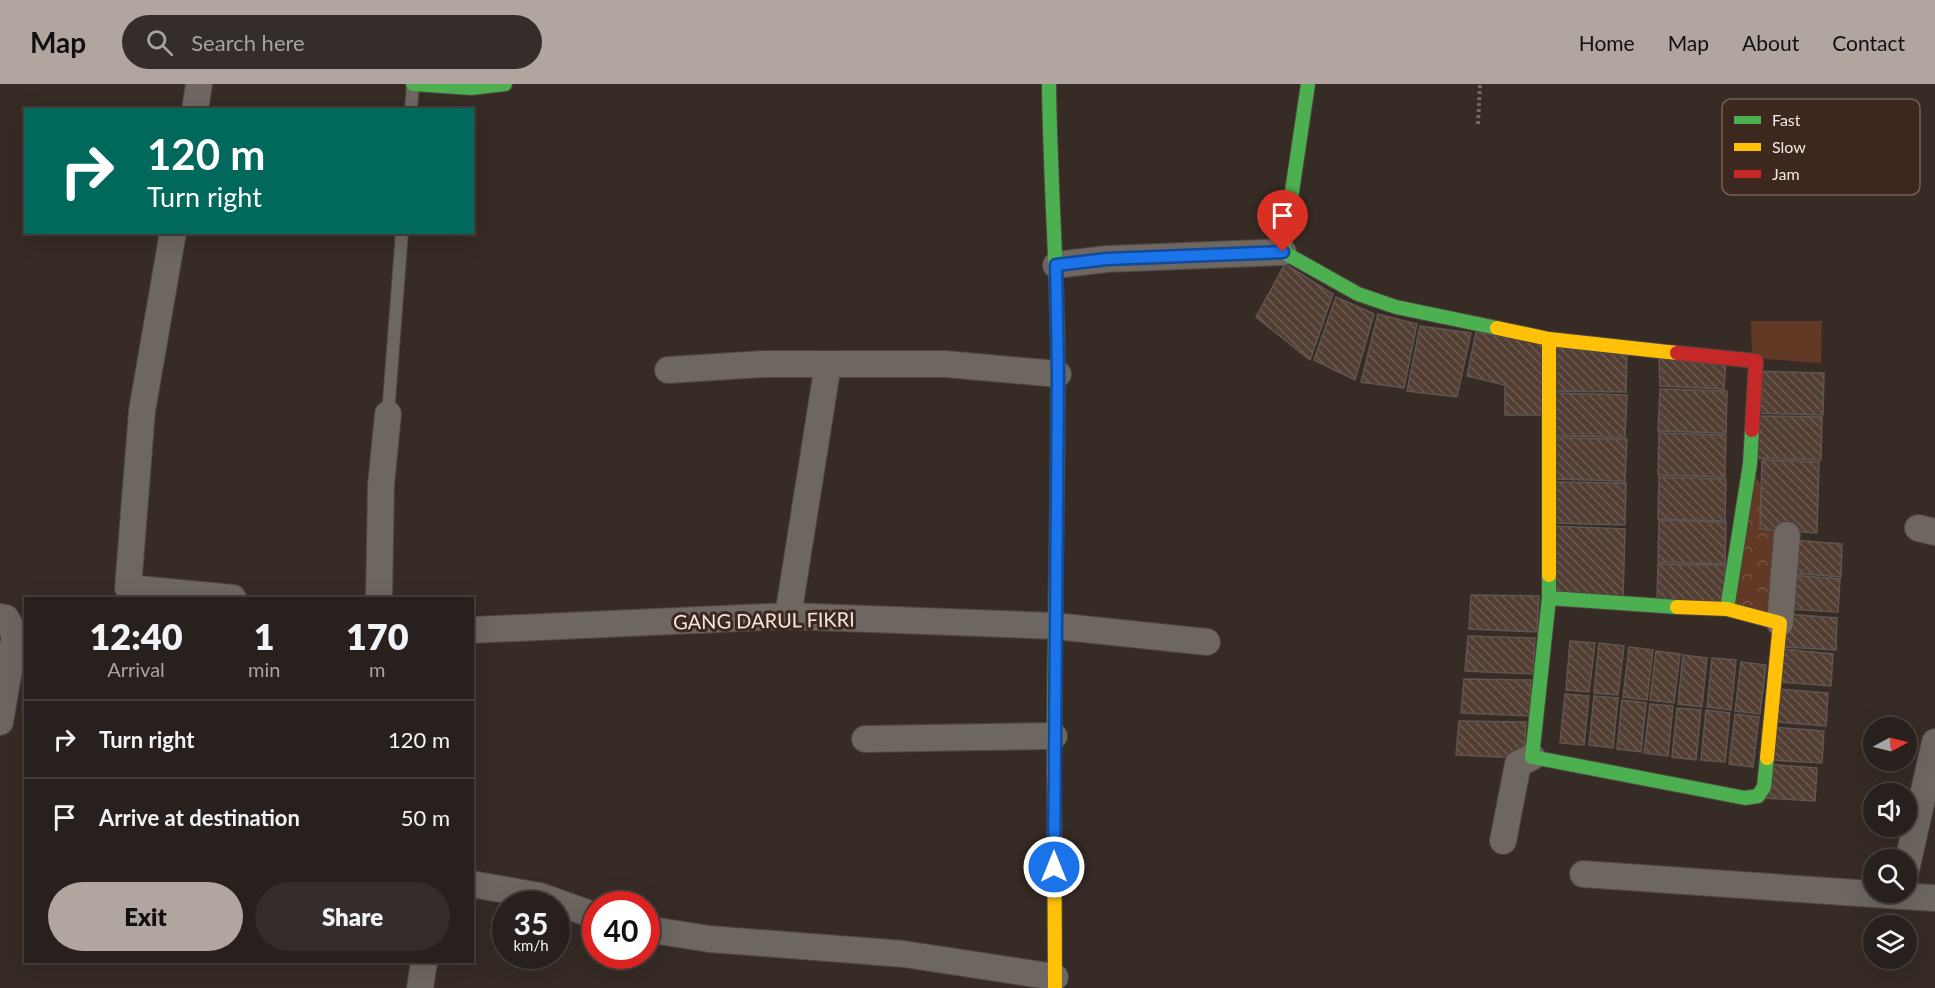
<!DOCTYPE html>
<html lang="en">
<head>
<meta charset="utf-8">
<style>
  body { margin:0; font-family:Lato,sans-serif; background:#342d29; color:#f1f3f6; height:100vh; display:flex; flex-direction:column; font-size:22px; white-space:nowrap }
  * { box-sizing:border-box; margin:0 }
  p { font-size:20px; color:#a5a3a3 }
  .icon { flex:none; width:33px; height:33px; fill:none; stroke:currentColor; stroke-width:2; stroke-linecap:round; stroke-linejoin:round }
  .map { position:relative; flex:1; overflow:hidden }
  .details { position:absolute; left:24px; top:513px; width:450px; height:366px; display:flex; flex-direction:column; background:#28201c; border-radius:0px; box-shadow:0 6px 24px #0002,0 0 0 2px #443e3b }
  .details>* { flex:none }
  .hud { position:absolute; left:24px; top:24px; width:450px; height:126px; border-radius:0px; box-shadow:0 6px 24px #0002,0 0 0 2px #443e3b; background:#00695c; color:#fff; overflow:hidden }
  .needle { width:39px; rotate:83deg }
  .fabs { position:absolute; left:1863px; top:633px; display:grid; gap:12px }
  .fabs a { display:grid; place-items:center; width:54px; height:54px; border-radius:50%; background:#28201c; box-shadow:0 6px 24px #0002,0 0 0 2px #443e3b; font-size:30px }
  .speed { position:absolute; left:492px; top:807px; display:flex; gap:12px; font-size:30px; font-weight:700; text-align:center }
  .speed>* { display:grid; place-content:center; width:78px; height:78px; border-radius:50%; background:#28201c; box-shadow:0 6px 24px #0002,0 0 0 2px #443e3b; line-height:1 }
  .speed small { font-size:15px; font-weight:400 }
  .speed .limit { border:9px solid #d22; background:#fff; color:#111 }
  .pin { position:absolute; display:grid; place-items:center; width:51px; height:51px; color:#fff; margin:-62px -26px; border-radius:50% 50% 50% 0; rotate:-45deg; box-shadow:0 0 6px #0007 }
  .pin .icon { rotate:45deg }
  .me { position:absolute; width:66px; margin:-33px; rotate:0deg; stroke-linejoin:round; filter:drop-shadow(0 0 4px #0008) }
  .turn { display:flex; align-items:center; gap:21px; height:126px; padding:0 24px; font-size:27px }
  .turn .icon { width:78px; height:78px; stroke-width:2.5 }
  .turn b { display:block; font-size:42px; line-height:51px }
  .eta { display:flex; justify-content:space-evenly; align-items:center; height:102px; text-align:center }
  .eta b { font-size:36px; font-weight:800; line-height:42px }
  .button { display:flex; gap:12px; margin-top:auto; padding:12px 24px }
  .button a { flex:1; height:69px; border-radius:36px; background:#b1a59f; color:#111; font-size:24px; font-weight:800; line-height:69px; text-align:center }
  .button a+a { background:#342d29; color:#f1f3f6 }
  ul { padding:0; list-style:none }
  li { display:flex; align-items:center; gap:18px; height:78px; padding:0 24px; border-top:2px solid #443e3b }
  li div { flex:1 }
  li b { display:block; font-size:22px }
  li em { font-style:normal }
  header { display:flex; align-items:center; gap:36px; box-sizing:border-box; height:84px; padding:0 30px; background:#b1a59f; color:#111 }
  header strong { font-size:28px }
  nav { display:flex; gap:33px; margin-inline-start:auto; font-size:21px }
  .search { width:420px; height:54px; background:#342d29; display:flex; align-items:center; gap:15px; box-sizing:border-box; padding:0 21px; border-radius:33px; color:#a5a3a3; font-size:22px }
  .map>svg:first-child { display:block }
  .forest { fill:url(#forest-crowns) }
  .pitch { fill:#613925 }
  .building { fill:url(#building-back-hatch); stroke:#5f5651; stroke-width:1.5 }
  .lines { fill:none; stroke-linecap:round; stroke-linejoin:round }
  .lane-casing { stroke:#504641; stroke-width:14 }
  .street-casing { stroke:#504641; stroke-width:28 }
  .fast-casing { stroke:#504641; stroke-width:16 }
  .slow-casing { stroke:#504641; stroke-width:16 }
  .jam-casing { stroke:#504641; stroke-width:16 }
  .path { stroke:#716965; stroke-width:4; stroke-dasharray:3 3; stroke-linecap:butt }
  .lane { stroke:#6d6661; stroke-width:12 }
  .street { stroke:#6d6661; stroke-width:26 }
  .fast { stroke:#4caf50; stroke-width:14 }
  .slow { stroke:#ffc107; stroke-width:14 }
  .jam { stroke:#c62828; stroke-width:14 }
  .route-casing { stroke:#114b97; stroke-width:15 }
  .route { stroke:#1a73e8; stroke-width:10 }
  .labels { text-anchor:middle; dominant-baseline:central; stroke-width:6; stroke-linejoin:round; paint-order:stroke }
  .street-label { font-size:20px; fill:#f3e6e0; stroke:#3c281f }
  .key { fill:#3c281f; stroke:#736159; stroke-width:1.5 }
  .key-label { font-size:16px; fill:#f3e6e0 }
</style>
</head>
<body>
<header>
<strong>Map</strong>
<div class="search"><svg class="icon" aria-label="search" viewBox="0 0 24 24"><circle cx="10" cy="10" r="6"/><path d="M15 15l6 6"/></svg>Search here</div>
<nav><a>Home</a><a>Map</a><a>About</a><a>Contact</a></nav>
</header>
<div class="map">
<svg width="1935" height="904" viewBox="0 0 1935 904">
  <defs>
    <pattern id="forest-crowns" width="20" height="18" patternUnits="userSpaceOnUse" patternTransform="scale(1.5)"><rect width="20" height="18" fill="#613925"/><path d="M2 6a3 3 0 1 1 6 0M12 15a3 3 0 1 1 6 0" fill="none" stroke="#785644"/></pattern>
    <pattern id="building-back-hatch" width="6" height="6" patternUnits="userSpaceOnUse" patternTransform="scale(1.5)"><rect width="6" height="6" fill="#533e33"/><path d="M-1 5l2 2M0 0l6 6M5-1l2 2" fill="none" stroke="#6c5a50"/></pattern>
  </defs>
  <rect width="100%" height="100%" fill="#362b25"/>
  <polygon class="forest" points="1750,380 1786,454 1780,539 1727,525"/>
  <polygon class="pitch" points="1751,237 1822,237 1821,279 1752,274"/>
  <g class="building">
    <polygon points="1285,180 1333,210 1310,276 1256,233"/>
    <polygon points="1336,213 1374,230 1355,296 1314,276"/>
    <polygon points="1378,230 1417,240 1404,304 1361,298"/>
    <polygon points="1420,242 1471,249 1457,313 1407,307"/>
    <polygon points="1476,248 1543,260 1542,331 1505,331 1505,301 1467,292"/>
    <polygon points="1554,264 1627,266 1626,308 1553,307"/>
    <polygon points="1659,275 1726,277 1724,305 1660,302"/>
    <polygon points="1757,287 1824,289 1823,331 1755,329"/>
    <polygon points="1660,305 1727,307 1726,349 1658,347"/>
    <polygon points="1553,309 1627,311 1625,353 1553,352"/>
    <polygon points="1755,332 1822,333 1821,376 1754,374"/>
    <polygon points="1659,349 1726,351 1725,393 1658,391"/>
    <polygon points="1554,354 1627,355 1625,397 1553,395"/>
    <polygon points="1762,376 1819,378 1817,449 1760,445"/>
    <polygon points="1659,393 1726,395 1725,437 1658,435"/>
    <polygon points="1551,398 1626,399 1625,441 1552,439"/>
    <polygon points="1659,436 1726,438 1725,480 1658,478"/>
    <polygon points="1551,442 1625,445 1623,515 1553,510"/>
    <polygon points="1792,456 1842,460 1841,493 1790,489"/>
    <polygon points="1658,480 1725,481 1724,523 1657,521"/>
    <polygon points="1789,491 1840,495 1838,528 1787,525"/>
    <polygon points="1471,511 1539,512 1537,548 1469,545"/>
    <polygon points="1787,530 1837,534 1836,566 1785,563"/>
    <polygon points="1468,552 1535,554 1533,590 1465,587"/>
    <polygon points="1570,557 1595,559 1589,608 1566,606"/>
    <polygon points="1599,559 1624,562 1618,611 1594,609"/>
    <polygon points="1629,563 1653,566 1647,616 1623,613"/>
    <polygon points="1782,565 1833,570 1831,602 1780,598"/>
    <polygon points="1656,567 1680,570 1674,619 1650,616"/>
    <polygon points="1683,571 1707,574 1702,623 1678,620"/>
    <polygon points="1712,574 1736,576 1731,626 1707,623"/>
    <polygon points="1741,578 1766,581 1760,630 1735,627"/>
    <polygon points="1464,595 1531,596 1530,632 1461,629"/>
    <polygon points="1778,605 1828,609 1826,642 1776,638"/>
    <polygon points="1565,610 1589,612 1584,661 1560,659"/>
    <polygon points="1594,612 1618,614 1613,664 1589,661"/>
    <polygon points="1622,616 1646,619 1641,668 1617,665"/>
    <polygon points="1650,620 1673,622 1668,672 1644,669"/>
    <polygon points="1677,624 1701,626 1696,676 1672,673"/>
    <polygon points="1706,626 1730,629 1725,678 1701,676"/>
    <polygon points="1735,630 1759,633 1753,683 1729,680"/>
    <polygon points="1459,637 1526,638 1524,674 1456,671"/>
    <polygon points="1773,643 1824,647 1822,679 1771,676"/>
    <polygon points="1767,680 1817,684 1815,717 1765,714"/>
  </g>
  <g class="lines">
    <defs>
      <g id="lane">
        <polyline points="411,26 413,0"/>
        <polyline points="388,330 402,148"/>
      </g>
      <g id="street">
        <polyline points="195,26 199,0"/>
        <polyline points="173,148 142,327 128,504 233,514"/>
        <polyline points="1056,181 1107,175 1283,168"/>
        <polyline points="668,286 763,280 945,280 1058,290"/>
        <polyline points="1918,444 1935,448"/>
        <polyline points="379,514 381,401 388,330"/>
        <polyline points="788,532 828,280"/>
        <polyline points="0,533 6,534 15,551 0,638"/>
        <polyline points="1780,539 1787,451"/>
        <polyline points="472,546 788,532 1055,542 1207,558"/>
        <polyline points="865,655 1054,652"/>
        <polyline points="1503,757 1518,680 1532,673"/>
        <polyline points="1906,786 1935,658"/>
        <polyline points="1583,790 1901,812 1902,808"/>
        <polyline points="472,800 540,812 596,832"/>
        <polyline points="1901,812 1935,814"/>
        <polyline points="646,845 709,855 904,870 1055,893"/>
        <polyline points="420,904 424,878"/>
      </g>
      <g id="fast">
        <polyline points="413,0 471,4 505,0"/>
        <path d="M1049 0C1050 97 1058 193 1058 290 1058 422 1054 553 1054 685"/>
        <polyline points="1308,0 1283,168 1358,210 1396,223 1497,244"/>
        <polyline points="1549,491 1549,514 1532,673 1745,714 1758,712 1764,703 1767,674"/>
        <polyline points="1549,514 1677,523"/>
        <polyline points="1727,525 1750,380 1752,346"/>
      </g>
      <g id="slow">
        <polyline points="1497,244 1549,255 1677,269"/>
        <polyline points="1549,255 1549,491"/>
        <polyline points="1677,523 1727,525 1780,539 1767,674"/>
        <polyline points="1054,685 1055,904"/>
      </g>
      <polyline id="jam" points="1677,269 1756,277 1752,346"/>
    </defs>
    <use href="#lane" class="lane-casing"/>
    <use href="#street" class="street-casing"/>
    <use href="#fast" class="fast-casing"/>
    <use href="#slow" class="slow-casing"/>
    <use href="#jam" class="jam-casing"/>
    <polyline class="path" points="1478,40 1480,0"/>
    <use href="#lane" class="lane"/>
    <use href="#street" class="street"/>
    <use href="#fast" class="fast"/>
    <use href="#slow" class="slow"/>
    <use href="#jam" class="jam"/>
  </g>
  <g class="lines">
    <defs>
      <polyline id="route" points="1054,783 1058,290 1056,181 1107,175 1283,168"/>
    </defs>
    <use href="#route" class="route-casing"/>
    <use href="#route" class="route"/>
  </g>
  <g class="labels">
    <g class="street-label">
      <text transform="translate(764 536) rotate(-1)">GANG DARUL FIKRI</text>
    </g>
  </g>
  <rect x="1722" y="15" width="198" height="96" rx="9" class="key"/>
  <rect x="1734" y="32" width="27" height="8" fill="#4caf50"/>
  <rect x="1734" y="59" width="27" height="8" fill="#ffc107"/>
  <rect x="1734" y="86" width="27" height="8" fill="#c62828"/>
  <g class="key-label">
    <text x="1772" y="42">Fast</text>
    <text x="1772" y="69">Slow</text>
    <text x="1772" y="96">Jam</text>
  </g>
</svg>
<div class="fabs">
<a><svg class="needle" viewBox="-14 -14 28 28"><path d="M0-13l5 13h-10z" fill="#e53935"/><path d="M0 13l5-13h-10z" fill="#a5a3a3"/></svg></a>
<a><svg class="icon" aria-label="sound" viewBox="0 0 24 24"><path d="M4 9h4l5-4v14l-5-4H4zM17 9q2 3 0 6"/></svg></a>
<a><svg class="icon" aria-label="search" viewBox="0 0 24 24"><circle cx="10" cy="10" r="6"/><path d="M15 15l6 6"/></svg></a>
<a><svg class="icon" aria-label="layers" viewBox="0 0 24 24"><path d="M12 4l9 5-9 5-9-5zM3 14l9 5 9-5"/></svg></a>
</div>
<div class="speed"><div>35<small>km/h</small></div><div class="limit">40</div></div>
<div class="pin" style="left:1283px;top:168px;background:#d93025"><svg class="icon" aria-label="arrive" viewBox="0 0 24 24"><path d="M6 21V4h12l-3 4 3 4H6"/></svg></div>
<svg class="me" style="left:1054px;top:783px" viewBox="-20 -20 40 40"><circle r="17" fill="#1a73e8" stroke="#fff" stroke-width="3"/><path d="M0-11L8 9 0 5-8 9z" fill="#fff"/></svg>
<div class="hud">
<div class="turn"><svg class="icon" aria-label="right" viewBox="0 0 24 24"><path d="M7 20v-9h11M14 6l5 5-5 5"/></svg><div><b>120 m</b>Turn right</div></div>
</div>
<section class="details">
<div class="eta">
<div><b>12:40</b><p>Arrival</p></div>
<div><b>1</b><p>min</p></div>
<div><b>170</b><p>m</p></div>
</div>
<ul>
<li><svg class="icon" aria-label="right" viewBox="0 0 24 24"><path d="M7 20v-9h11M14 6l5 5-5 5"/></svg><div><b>Turn right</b></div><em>120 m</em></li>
<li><svg class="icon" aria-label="arrive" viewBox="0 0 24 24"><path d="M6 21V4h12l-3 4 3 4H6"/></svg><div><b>Arrive at destination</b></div><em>50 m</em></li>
</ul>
<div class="button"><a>Exit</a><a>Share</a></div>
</section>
</div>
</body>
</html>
